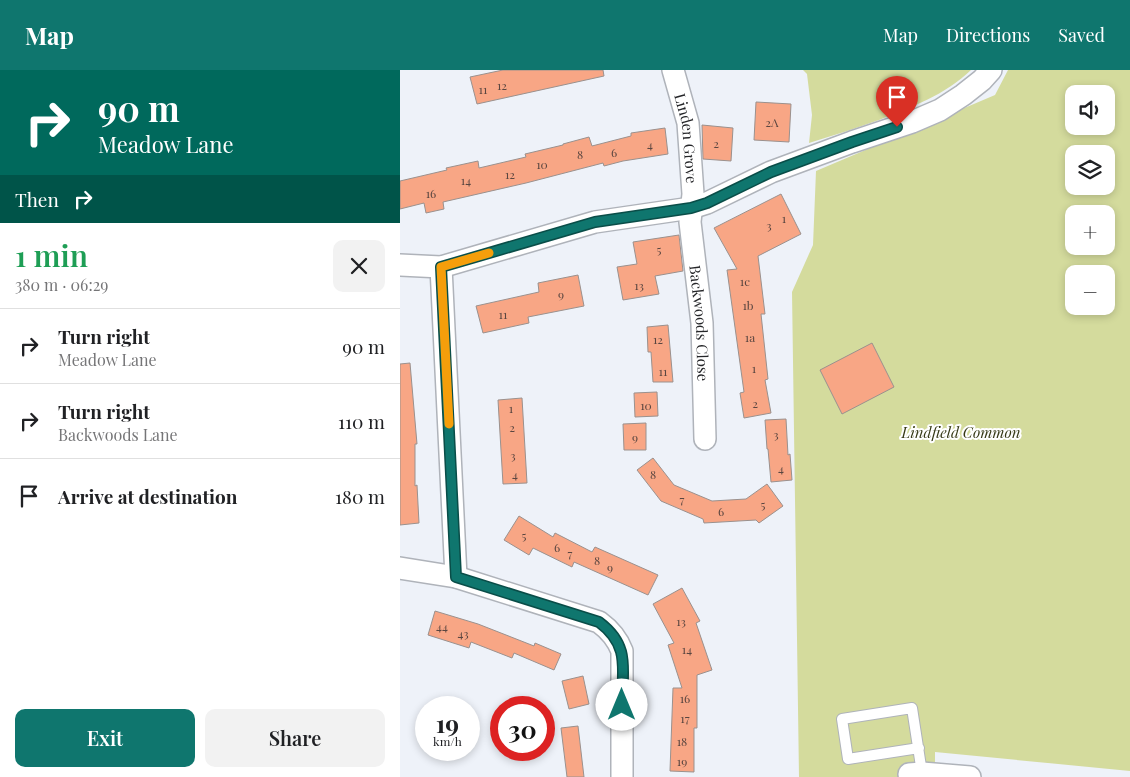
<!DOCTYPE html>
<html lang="en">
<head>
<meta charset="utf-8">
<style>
  body { margin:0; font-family:"Playfair Display",serif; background:#f2f2f2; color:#202124; height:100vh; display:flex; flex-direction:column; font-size:19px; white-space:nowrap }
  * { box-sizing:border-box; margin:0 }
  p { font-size:16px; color:#757577 }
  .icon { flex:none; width:28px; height:28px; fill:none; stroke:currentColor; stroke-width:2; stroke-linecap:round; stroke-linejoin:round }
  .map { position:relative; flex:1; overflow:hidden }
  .details { display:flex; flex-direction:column; background:#fff; width:400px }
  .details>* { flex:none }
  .hud { background:#00695c; color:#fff; overflow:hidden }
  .tools { position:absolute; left:665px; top:15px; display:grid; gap:10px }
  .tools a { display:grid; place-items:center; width:50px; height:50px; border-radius:10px; background:#fff; box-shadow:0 2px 8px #0003; font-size:25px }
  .speed { position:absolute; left:15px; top:626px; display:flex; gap:10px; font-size:25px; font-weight:700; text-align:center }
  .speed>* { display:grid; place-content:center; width:65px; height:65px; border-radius:50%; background:#fff; box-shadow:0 2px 8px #0003; line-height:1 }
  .speed small { font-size:12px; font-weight:400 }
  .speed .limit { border:8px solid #d22; background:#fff; color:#111 }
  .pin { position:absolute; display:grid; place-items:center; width:42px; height:42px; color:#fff; margin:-51px -21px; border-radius:50% 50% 50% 0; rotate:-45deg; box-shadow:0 0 5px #0007 }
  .pin .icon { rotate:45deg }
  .me { position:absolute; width:55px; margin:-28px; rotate:0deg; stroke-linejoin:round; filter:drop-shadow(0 0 4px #0008) }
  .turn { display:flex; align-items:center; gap:18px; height:105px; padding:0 15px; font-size:22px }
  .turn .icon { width:65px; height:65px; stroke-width:2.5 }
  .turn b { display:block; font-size:35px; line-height:42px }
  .then { display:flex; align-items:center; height:48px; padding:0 15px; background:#0003; gap:10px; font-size:19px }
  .round { display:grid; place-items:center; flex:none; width:52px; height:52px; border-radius:10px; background:#f2f2f2 }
  .head { display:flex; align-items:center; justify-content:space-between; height:85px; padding:0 15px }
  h1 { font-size:30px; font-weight:600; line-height:38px; color:#1e9e55 }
  .cta { display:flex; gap:10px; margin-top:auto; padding:10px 15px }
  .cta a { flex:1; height:58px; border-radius:10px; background:#0f766e; color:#fff; font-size:20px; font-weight:600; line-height:58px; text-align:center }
  .cta a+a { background:#f2f2f2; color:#202124 }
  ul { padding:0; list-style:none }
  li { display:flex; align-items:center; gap:15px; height:75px; padding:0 15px; border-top:1px solid #e0e0e0 }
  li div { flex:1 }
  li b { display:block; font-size:19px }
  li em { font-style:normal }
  header { display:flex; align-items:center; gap:30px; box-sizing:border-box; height:70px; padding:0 25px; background:#0f766e; color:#fff }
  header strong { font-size:24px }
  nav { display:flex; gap:28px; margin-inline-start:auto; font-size:18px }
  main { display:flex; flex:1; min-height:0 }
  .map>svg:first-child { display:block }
  .green { fill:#d4db9d; fill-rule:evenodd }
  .building { fill:#f8a685; stroke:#9a918e }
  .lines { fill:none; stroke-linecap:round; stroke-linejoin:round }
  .lane-casing { stroke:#afb3ba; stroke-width:12 }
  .street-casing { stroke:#afb3ba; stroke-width:24 }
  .lane { stroke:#fff; stroke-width:10 }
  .street { stroke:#fff; stroke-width:21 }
  .route-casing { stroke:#0a4d48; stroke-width:12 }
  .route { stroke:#0f766e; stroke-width:9 }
  .slow { stroke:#f59e0b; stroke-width:9 }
  .labels { text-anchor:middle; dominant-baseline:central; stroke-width:4; stroke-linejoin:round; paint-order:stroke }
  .number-label { font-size:12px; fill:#5a4640 }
  .street-label { font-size:15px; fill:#252629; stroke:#fff }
  .park-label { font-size:15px; font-style:italic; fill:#353815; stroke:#fff }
</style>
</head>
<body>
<header>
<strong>Map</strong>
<nav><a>Map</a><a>Directions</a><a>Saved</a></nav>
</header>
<main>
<section class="details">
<div class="hud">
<div class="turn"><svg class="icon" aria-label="right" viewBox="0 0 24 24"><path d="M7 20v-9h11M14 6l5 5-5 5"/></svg><div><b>90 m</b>Meadow Lane</div></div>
<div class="then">Then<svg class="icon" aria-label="right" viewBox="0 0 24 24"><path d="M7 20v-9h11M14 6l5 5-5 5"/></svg></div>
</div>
<div class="head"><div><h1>1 min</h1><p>380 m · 06:29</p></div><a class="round"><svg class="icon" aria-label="close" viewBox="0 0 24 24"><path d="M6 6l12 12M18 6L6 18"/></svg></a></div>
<ul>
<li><svg class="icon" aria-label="right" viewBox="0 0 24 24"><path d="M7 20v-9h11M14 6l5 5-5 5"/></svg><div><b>Turn right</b><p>Meadow Lane</p></div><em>90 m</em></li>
<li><svg class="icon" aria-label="right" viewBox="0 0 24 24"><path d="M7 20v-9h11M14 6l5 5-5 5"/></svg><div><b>Turn right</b><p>Backwoods Lane</p></div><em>110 m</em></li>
<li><svg class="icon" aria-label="arrive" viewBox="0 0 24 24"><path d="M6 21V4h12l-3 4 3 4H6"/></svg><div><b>Arrive at destination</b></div><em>180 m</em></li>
</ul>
<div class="cta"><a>Exit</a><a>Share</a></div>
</section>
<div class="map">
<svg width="730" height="707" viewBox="0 0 730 707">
  <rect width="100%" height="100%" fill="#eef2f9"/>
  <g class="green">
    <path d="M403 0H571C545 25 512 37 479 50 456 58 432 66 409 73L412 45 407 4Z"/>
    <path d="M608 0H730V701L535 682V707H399L392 222 413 175 416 101 595 25ZM674 24H706V56H674ZM674 84H706V116H674ZM674 144H706V176H674ZM674 204H706V236H674Z"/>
  </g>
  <g class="building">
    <polygon points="103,0 203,0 204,6 77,34 70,7"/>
    <polygon points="356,32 391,34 389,72 354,70"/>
    <polygon points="302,55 333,58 331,91 303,89"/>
    <polygon points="265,58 268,84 223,91 204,96 203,93 126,113 43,132 44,139 26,143 24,133 0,139 0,111 47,100 46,98 78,91 79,98 126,87 125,84 163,75 163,74 189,67 192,76 231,66 231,63"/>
    <polygon points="381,124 401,164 358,186 365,244 361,244 368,309 365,310 371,343 344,348 340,323 344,322 327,200 337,199 314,158"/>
    <polygon points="279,165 283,201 255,206 259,224 223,230 217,197 237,194 233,172"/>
    <polygon points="178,205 184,236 128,247 129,253 83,263 76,236 139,222 138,213"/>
    <polygon points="268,255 273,312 253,312 251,282 248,282 247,257"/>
    <polygon points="472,273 494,317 442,344 420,300"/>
    <polygon points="10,293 17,374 15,374 15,416 17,415 19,453 0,455 0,294"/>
    <polygon points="257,322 258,346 235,347 234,323"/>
    <polygon points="122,328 127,413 103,414 98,330"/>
    <polygon points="386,349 388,385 390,384 392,410 371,412 368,379 367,379 365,350"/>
    <polygon points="246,353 246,380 224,380 223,354"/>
    <polygon points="253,388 274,415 312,431 346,429 367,414 383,436 359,453 356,450 304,453 303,449 261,431 237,400"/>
    <polygon points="119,446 153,467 155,463 192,482 195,477 258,505 248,525 174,492 172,497 133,478 129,485 104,470"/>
    <polygon points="282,518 300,551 296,553 312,600 297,605 297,658 294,658 294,702 270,701 273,618 282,618 268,575 274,573 253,534"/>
    <polygon points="35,541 78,554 134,576 135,573 161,584 154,600 114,583 112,588 71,572 69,578 28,565"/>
    <polygon points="183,606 189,634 169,639 162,611"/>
    <polygon points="178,656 184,707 167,707 161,658"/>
  </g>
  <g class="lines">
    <defs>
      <polyline id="lane" points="519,678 448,689 442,649 512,638 522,703"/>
      <g id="street">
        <path id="s1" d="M273 0 288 53 293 124 290 152 302 253 305 369"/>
        <polyline points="0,195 41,197 195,152 291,138 307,133 371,102 452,72 512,52 540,40 563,25 582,10 591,0"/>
        <polyline points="41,197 56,507"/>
        <path d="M0 498 56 507 199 552C210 560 217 568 222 581V707"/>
        <polyline points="509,704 522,703 570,707"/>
      </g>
    </defs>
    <use href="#lane" class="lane-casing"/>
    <use href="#street" class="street-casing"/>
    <use href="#lane" class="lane"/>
    <use href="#street" class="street"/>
  </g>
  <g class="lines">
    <defs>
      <path id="route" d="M222 635C222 599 231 576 199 552L56 507 41 197 195 152 291 138 307 133 371 102 452 72 497 57"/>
    </defs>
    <use href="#route" class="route-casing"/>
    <use href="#route" class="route"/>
    <polyline class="slow" points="49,354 41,197 89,183"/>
  </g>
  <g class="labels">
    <g class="number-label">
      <text x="102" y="15">12</text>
      <text x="83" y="19">11</text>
      <text x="372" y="52">2A</text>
      <text x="316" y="73">2</text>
      <text x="250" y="74">4</text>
      <text x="214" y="82">6</text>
      <text x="180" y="84">8</text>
      <text x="142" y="94">10</text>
      <text x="110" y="104">12</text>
      <text x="66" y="110">14</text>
      <text x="31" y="123">16</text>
      <text x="384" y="148">1</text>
      <text x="369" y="155">3</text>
      <text x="259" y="179">5</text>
      <text x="345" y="211">1c</text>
      <text x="239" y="215">13</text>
      <text x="161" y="224">9</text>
      <text x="348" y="235">1b</text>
      <text x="103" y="244">11</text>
      <text x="350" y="267">1a</text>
      <text x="258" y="269">12</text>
      <text x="354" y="298">1</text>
      <text x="263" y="301">11</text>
      <text x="355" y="333">2</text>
      <text x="246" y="335">10</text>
      <text x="111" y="338">1</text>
      <text x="112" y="357">2</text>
      <text x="376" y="364">3</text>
      <text x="235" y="367">9</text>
      <text x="113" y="385">3</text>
      <text x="381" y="398">4</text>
      <text x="115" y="404">4</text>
      <text x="253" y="404">8</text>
      <text x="282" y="429">7</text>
      <text x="363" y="434">5</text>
      <text x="321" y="441">6</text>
      <text x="124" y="465">5</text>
      <text x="157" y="477">6</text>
      <text x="170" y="483">7</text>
      <text x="197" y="490">8</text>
      <text x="210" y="497">9</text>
      <text x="281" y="551">13</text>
      <text x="42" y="556">44</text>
      <text x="63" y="563">43</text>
      <text x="287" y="579">14</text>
      <text x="285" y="628">16</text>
      <text x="285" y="648">17</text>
      <text x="282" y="671">18</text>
      <text x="282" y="691">19</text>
    </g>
    <g class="street-label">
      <text stroke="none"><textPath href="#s1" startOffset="70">Linden Grove</textPath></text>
      <text stroke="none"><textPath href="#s1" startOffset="256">Backwoods Close</textPath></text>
    </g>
    <g class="park-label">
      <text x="561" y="362">Lindfield Common</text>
    </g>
  </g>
</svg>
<div class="tools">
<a><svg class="icon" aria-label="sound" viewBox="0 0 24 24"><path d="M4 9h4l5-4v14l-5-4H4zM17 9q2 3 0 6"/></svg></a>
<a><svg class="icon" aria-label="layers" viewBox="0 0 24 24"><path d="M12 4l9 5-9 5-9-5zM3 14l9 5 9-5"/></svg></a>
<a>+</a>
<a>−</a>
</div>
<div class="speed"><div>19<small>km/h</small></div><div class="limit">30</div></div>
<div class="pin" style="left:497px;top:57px;background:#d93025"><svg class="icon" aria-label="arrive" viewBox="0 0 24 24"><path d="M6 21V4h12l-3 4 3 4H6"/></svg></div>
<svg class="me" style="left:222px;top:635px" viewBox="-20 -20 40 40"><circle r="19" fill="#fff"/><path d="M0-13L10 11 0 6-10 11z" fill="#0f766e"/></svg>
</div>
</main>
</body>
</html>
